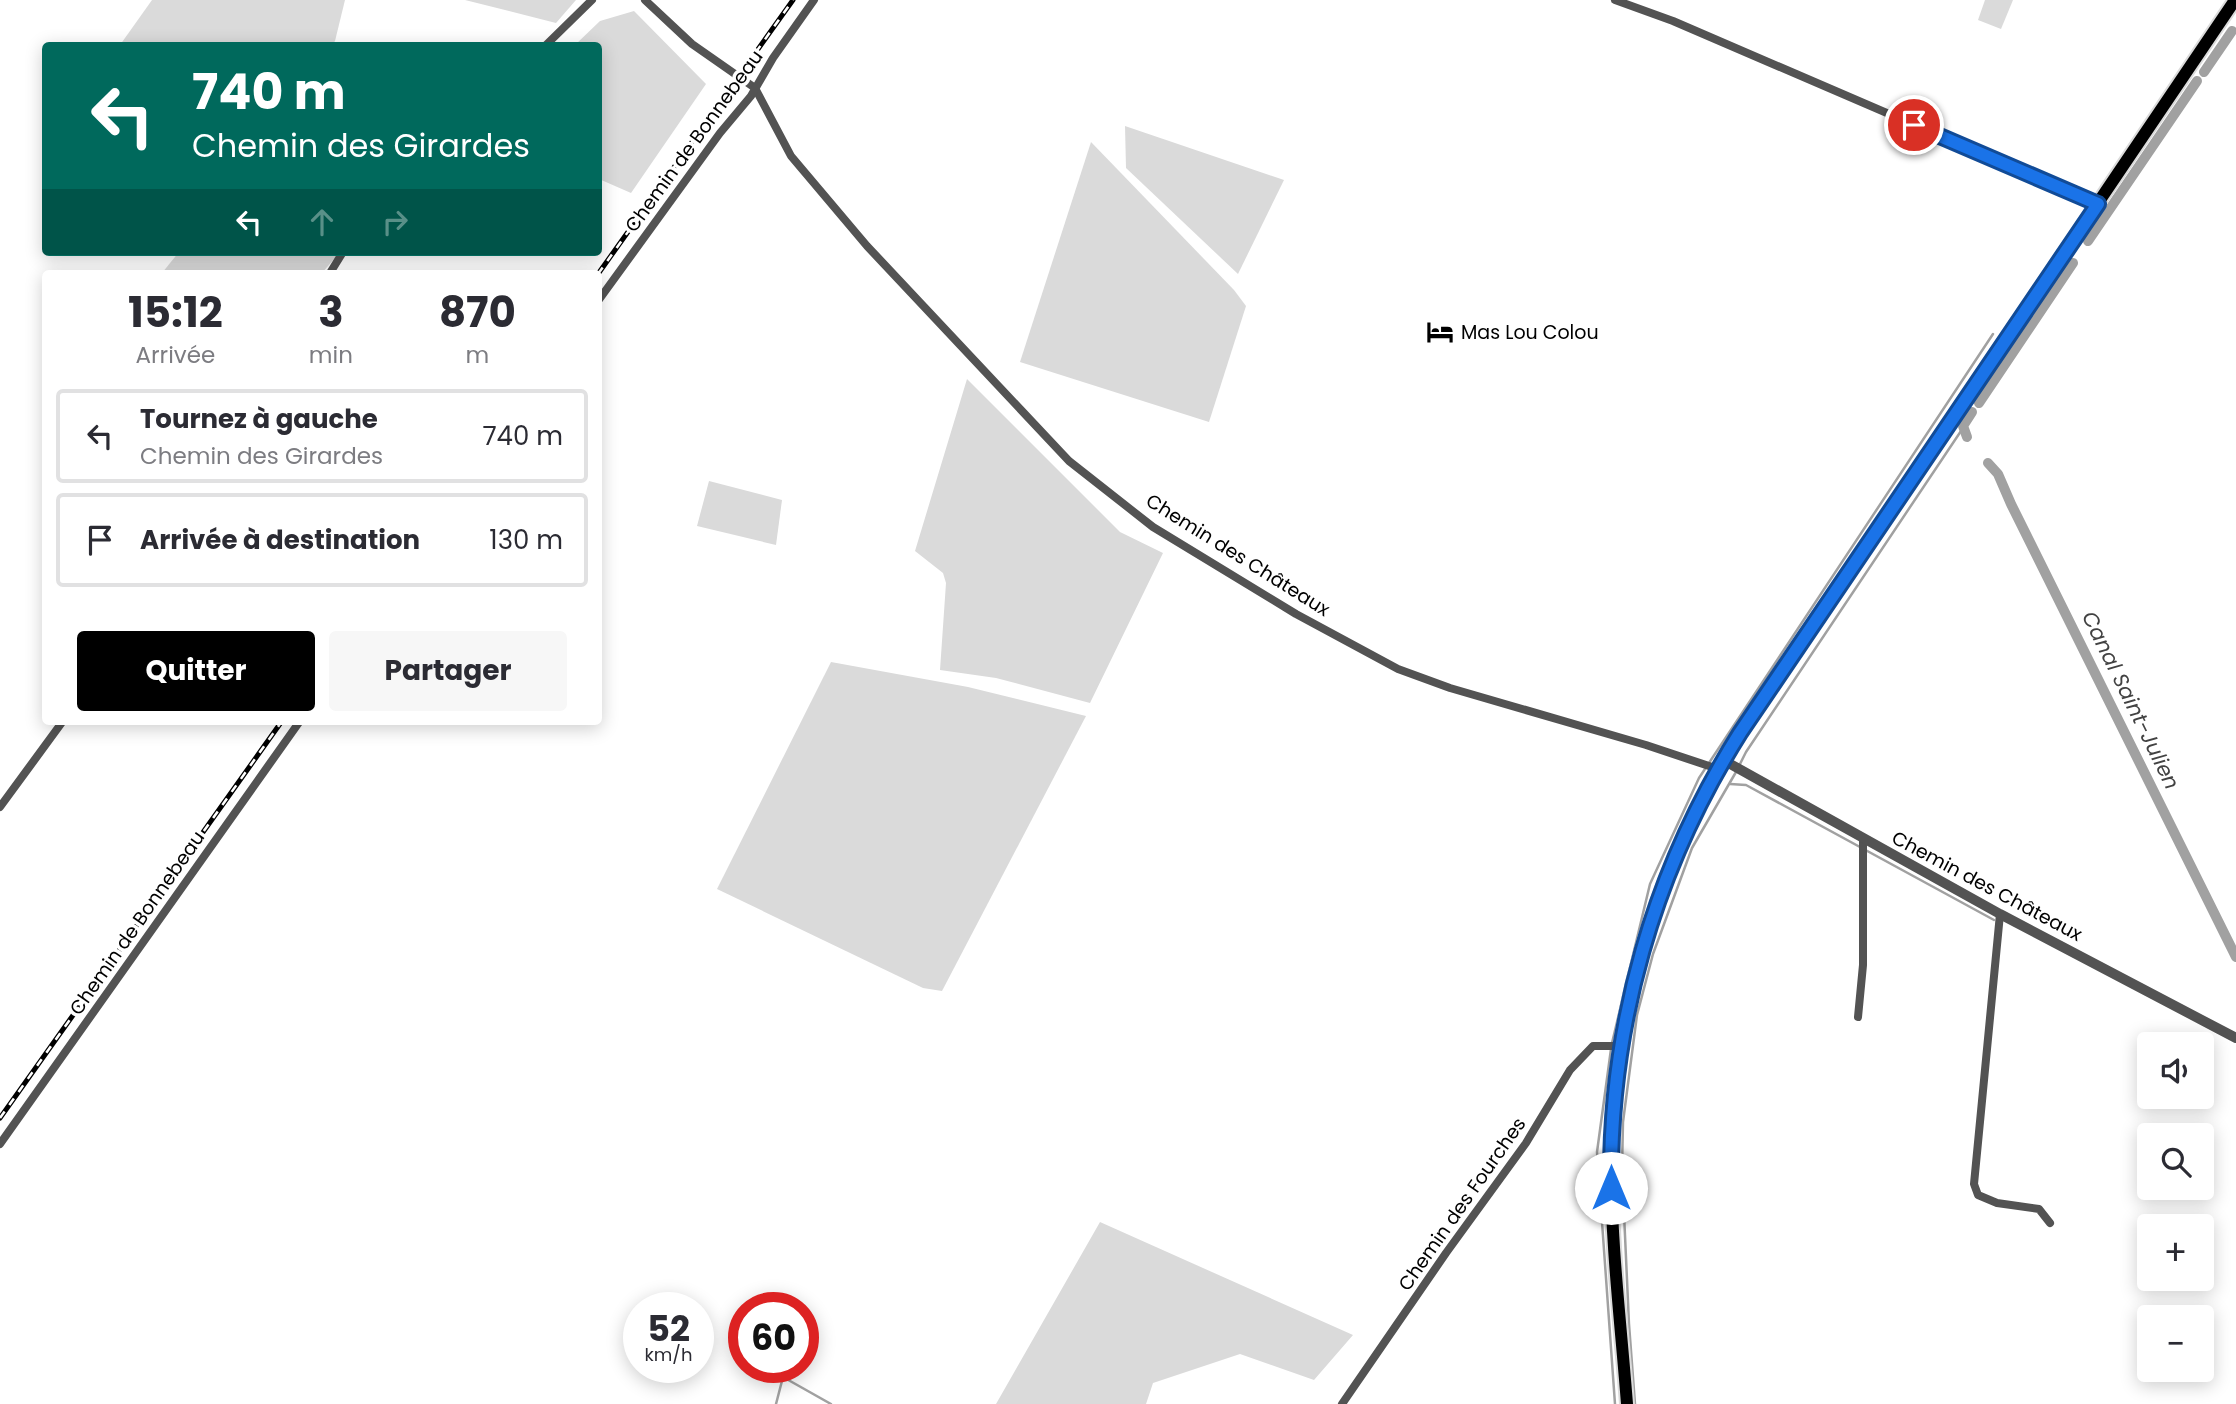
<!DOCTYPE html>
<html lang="fr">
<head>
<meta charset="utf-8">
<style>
  body { margin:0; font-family:Poppins,sans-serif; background:#f7f7f7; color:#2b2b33; height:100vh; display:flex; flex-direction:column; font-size:26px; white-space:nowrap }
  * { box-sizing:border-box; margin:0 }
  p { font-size:23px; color:#7c7c81 }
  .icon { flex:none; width:38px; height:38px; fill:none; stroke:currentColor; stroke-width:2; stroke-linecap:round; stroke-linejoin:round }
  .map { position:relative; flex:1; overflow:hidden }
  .side { position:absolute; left:42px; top:270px; width:560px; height:455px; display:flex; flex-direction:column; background:#fff; border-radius:7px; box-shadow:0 4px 18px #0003 }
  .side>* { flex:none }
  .banner { position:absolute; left:42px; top:42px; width:560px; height:214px; border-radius:7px; box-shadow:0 4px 18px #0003; background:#00695c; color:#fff; overflow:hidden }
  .buttons { position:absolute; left:2137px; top:1032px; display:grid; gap:14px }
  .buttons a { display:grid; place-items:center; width:77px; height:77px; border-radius:7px; background:#fff; box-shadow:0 4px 18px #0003; font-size:35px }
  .speed { position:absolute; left:623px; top:1292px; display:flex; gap:14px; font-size:35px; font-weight:700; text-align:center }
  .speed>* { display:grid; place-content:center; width:91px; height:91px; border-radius:50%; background:#fff; box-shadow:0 4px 18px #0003; line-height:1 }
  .speed small { font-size:18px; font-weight:400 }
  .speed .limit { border:10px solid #d22; background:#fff; color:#111 }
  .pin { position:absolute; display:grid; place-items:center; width:60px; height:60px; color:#fff; margin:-30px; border:4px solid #fff; border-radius:50%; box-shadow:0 2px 7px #0007 }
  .me { position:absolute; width:77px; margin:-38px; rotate:0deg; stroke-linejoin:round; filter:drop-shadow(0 0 5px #0008) }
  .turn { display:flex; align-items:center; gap:24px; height:147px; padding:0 35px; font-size:32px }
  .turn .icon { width:91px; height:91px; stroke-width:2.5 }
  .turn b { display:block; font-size:49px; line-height:60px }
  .lanes { display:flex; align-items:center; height:66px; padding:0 35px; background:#0003; justify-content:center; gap:35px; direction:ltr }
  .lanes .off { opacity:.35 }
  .eta { display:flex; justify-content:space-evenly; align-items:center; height:119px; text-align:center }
  .eta b { font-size:42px; font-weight:700; line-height:49px }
  .cta { display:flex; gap:14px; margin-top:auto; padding:14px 35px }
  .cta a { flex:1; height:80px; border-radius:7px; background:#000; color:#fff; font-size:28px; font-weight:700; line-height:80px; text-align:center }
  .cta a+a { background:#f7f7f7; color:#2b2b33 }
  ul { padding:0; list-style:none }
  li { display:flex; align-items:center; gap:21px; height:94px; margin:0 14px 10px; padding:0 21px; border:4px solid #e1e1e2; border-radius:7px }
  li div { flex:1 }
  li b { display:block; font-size:26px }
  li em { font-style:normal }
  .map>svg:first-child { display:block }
  .green { fill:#dadada }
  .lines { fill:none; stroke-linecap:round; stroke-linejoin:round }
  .stream { stroke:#a1a1a1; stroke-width:2.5 }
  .canal { stroke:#a1a1a1; stroke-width:10 }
  .primary-casing { stroke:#dbdbdb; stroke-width:16 }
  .minor { stroke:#535353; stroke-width:8 }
  .tertiary { stroke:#535353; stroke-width:10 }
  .primary { stroke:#000; stroke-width:12 }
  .rail-casing { stroke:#000; stroke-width:5 }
  .rail { stroke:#fff; stroke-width:2.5; stroke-dasharray:8; stroke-linecap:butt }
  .route-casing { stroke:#114b97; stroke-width:18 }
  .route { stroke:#1a73e8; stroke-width:12 }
  .labels { text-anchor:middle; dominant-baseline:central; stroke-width:7; stroke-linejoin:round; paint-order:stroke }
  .street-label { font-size:19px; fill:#000; stroke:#fff }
  .poi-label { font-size:19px; fill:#000; stroke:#fff; text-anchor:start }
  .water-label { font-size:21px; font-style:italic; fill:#424242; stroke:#fff }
</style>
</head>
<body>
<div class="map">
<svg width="2236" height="1404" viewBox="0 0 2236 1404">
  <rect width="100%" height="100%" fill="#fff"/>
  <g class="green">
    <polygon points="152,0 345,0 335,41 332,45 120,45"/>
    <polygon points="465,0 576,0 556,23"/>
    <polygon points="1985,0 2013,0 2001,29 1978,20"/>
    <polygon points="634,11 706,84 631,193 599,179 598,46 575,45 600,21"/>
    <polygon points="1125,126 1284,180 1238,274 1126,168"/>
    <polygon points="1091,142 1234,290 1246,306 1209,422 1020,362"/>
    <polygon points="179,252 340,252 322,273 162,273"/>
    <polygon points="967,379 1120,532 1163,553 1090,703 996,678 940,670 946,583 943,573 915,551"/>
    <polygon points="709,481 782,500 776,545 697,526"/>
    <polygon points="831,662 968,687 1086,716 942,991 923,988 717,889"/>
    <polygon points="1100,1222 1353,1335 1314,1380 1240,1354 1153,1383 1146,1404 996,1404"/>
  </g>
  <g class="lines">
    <g class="stream">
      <polyline points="1739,766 1746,752 1963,428"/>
      <polyline points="1730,784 1746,785 1994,920"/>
      <polyline points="1612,1043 1650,884 1699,778 1993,334"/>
      <polyline points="1611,1049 1597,1152 1615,1404"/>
      <polyline points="776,1404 783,1377 831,1404"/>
      <polyline points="1635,1404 1629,1324 1622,1169 1623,1122 1637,1015 1653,954 1692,848 1736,772"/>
    </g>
    <g class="canal">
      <polyline points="2204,72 2232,31"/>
      <polyline points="2088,241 2197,81"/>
      <polyline points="1979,403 2073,263"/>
      <polyline points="1967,437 1963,426 1972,412"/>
      <polyline points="1988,463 1998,474 2011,504 2236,957"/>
    </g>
    <defs>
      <path id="primary" d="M1627 1404C1621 1325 1611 1245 1611 1165 1611 1011 1658 862 1740 733L2235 0"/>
    </defs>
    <use href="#primary" class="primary-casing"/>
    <g class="minor">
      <polyline points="645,0 692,44 755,88 791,156 867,246 1069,461 1153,527 1296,614 1398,669 1450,688 1646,745 1718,769"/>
      <polyline points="1615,0 1673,21 2098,204"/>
      <polyline points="545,46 592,0"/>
      <polyline points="330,273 343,252"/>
      <polyline points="598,301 720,133 751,96 773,58 814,0"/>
      <polyline points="0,807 63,721"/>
      <polyline points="2000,914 1974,1184 1978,1195 1997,1203 2039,1209 2050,1223"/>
      <polyline points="1858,1017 1863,965 1863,839"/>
      <polyline points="0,1144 300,721"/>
      <polyline points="1342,1404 1446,1253 1526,1143 1570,1070 1593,1046 1620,1046"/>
    </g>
    <polyline class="tertiary" points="1723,760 2000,914 2236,1038"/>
    <use href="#primary" class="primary"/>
    <defs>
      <g id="rail">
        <polyline points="598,274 793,0"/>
        <polyline points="0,1118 282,721"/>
      </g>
    </defs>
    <use href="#rail" class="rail-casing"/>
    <use href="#rail" class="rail"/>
  </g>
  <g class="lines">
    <defs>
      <path id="route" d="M1611 1188C1609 1025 1654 870 1740 733L2098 204 1914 125"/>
    </defs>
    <use href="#route" class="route-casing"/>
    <use href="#route" class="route"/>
  </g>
  <defs>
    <symbol id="hotel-bare" viewBox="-9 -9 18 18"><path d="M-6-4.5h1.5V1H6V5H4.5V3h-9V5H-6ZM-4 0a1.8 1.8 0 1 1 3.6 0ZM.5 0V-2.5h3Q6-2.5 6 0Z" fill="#000" stroke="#fff" stroke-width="2.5" paint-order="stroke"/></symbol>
  </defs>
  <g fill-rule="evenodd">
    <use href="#hotel-bare" x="1421" y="313" width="38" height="38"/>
  </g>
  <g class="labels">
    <g class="street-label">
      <text transform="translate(694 141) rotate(-54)">Chemin de Bonnebeau</text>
      <text transform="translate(1238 555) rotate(32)">Chemin des Châteaux</text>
      <text transform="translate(1987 886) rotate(28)">Chemin des Châteaux</text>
      <text transform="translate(137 923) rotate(-55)">Chemin de Bonnebeau</text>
      <text transform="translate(1462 1204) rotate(-55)">Chemin des Fourches</text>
    </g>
    <g class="poi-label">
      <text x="1461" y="332">Mas Lou Colou</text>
    </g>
    <g class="water-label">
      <text transform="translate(2131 700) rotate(64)">Canal Saint-Julien</text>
    </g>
  </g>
</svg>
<div class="buttons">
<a><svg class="icon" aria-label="sound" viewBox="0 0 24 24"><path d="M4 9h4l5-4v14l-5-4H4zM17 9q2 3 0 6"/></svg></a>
<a><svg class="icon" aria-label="search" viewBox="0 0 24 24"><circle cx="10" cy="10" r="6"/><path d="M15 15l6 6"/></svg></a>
<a>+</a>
<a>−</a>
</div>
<div class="speed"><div>52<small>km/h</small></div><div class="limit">60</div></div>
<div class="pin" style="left:1914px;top:125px;background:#d93025"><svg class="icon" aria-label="arrive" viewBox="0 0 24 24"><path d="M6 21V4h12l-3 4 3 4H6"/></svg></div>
<svg class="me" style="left:1611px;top:1188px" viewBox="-20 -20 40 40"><circle r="19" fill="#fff"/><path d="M0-13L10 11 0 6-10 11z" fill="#1a73e8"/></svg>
<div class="banner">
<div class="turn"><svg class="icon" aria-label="left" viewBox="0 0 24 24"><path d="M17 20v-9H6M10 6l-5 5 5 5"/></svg><div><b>740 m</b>Chemin des Girardes</div></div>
<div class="lanes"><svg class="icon" aria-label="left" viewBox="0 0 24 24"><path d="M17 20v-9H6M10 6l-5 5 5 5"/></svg><svg class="icon off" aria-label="ahead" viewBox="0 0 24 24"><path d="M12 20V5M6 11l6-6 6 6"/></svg><svg class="icon off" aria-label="right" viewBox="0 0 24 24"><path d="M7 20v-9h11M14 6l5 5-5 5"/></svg></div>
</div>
<section class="side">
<div class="eta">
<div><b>15:12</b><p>Arrivée</p></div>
<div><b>3</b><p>min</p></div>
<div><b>870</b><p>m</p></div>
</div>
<ul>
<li><svg class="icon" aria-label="left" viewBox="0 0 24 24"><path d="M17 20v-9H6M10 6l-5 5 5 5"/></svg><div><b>Tournez à gauche</b><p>Chemin des Girardes</p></div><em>740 m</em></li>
<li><svg class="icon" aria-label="arrive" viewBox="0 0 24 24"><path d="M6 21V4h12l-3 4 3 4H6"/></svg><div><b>Arrivée à destination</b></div><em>130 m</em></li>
</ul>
<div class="cta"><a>Quitter</a><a>Partager</a></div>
</section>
</div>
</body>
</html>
